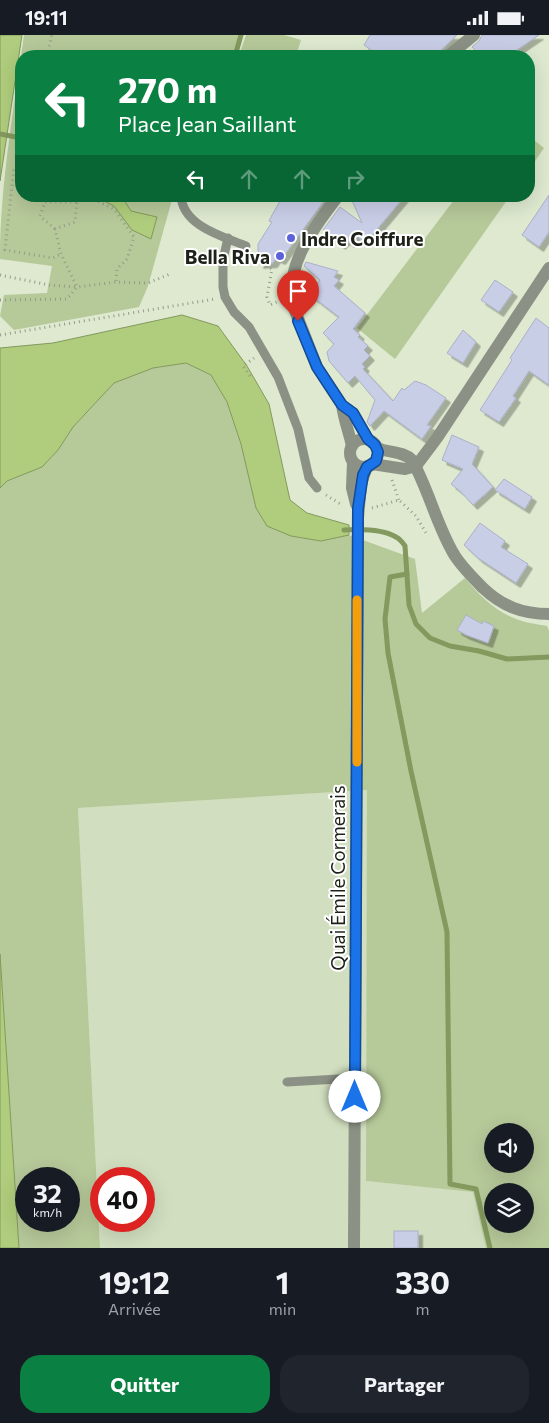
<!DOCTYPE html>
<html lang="fr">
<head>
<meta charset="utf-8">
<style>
  body { margin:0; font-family:Commissioner,sans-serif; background:#20242c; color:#f1f3f6; height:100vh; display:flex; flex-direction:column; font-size:19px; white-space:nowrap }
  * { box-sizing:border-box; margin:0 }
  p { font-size:16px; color:#9ea1a6 }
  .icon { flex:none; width:28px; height:28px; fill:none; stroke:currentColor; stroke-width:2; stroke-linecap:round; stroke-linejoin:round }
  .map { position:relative; height:1213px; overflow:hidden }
  .side { display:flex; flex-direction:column; background:#171b24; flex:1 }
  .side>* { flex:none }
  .guide { position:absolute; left:15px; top:15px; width:520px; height:152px; border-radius:20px; box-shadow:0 5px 20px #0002; background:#0b8043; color:#fff; overflow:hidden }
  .controls { position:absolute; left:484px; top:1088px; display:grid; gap:10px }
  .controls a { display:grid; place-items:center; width:50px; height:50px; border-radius:50%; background:#171b24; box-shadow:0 5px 20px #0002; font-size:25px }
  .speed { position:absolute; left:15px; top:1132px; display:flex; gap:10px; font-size:25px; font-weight:700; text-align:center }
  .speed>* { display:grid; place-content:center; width:65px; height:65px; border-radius:50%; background:#171b24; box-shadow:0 5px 20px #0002; line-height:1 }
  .speed small { font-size:12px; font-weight:400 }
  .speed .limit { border:8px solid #d22; background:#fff; color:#111 }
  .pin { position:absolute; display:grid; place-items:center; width:42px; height:42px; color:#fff; margin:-51px -21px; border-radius:50% 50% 50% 0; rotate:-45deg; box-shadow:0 0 5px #0007 }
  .pin .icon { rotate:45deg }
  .me { position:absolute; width:55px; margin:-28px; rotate:0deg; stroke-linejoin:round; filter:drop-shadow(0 0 4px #0008) }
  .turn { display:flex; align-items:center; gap:18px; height:105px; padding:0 20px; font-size:22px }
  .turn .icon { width:65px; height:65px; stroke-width:2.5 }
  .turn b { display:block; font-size:35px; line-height:42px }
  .lanes { display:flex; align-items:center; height:48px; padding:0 20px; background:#0003; justify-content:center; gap:25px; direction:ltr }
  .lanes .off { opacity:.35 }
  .eta { display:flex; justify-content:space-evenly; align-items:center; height:85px; text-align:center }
  .eta b { font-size:30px; font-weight:700; line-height:35px }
  .cta { display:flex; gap:10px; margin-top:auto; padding:10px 20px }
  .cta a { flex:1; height:58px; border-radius:20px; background:#0b8043; color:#fff; font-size:20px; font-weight:700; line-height:58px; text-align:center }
  .cta a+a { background:#20242c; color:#f1f3f6 }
  .status { display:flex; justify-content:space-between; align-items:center; height:35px; padding:0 25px; background:#171b24; direction:ltr }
  .status svg { height:14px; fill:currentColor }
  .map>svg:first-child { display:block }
  .built { fill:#d1debf; fill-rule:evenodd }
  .green { fill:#b6c999; fill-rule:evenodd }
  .water { fill:#afcd7c; stroke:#83995e }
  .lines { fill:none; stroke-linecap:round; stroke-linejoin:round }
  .stream { stroke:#83995e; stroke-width:5 }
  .building { fill:#c9cee7; stroke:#abb0c8; filter:url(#shadow) }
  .path { stroke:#939c89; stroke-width:3; stroke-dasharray:1 4; stroke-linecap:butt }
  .service { stroke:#8c9186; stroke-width:9 }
  .minor { stroke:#8c9186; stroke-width:12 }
  .tertiary { stroke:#8c9186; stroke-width:12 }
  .route-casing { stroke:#114b97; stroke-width:12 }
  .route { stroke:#1a73e8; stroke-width:9 }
  .slow { stroke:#f59e0b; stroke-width:9 }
  .poi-dot { fill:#5d62da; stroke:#fff; stroke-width:2 }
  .labels { text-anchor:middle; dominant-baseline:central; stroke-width:4; stroke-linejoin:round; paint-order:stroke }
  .poi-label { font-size:19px; font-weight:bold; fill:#1d2118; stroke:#fff; text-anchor:start }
  .street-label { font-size:19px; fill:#1d2118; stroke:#fff }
</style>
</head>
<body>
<div class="status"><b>19:11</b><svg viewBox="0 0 49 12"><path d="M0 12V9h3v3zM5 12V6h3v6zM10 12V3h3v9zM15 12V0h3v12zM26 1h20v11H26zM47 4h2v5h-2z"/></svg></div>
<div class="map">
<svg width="549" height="1213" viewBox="0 0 549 1213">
  <defs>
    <filter id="shadow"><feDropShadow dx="4.5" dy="4.5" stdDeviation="0" flood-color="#0004"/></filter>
  </defs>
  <rect width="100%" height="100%" fill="#dee9d0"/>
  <path class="built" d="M368 755 366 1146 474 1157 486 1213H100L78 773ZM101 1144H144V1186H101Z"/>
  <g class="green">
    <path d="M24 0H241L235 21H21V161H173L148 251 139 272 14 295 0 281 4 260 47 258 52 231 0 224C0 149 14 74 24 0Z"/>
    <polygon points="246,0 284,0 301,5 296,21 239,21"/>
    <polygon points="529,101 544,113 529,135"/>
    <polygon points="457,161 510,161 395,324 357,293"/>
    <path d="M186 328 211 340 227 367 241 409 291 501 321 506 349 500 415 524 422 578 465 543C479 560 495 576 516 584 526 588 537 589 547 591L549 596V1213H486L473 1157 366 1146 367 755 78 773 100 1213H19L0 919V453L7 446 42 432 58 415 73 392 114 348 153 333ZM492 1096H525V1129H492ZM26 1144H69V1186H26ZM492 1156H525V1189H492Z"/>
  </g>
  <g class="water">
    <polygon points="0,0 22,0 0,146"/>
    <polygon points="97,161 122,162 131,176 157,182 151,204 132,195 114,171 96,162"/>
    <polygon points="182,280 218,291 247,331 269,369 290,465 307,478 349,490 349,500 321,506 291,501 267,491 256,473 241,409 227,367 211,340 186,328 153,333 114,348 73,392 58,415 42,432 7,446 0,453 0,313 53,308"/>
    <polygon points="0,919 19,1213 0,1213"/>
  </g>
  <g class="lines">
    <g class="stream">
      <polyline points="235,21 241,0"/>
      <polyline points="0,99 21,103"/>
      <path d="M344 495C360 494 382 494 396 502 400 504 403 508 405 511L409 570 416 589 430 603 450 611 479 616 507 624 549 622"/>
      <polyline points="407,539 390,542 385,584 388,618 411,736 447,897 450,1149 476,1154 490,1213"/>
    </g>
  </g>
  <g class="building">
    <polygon points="370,0 457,0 435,21 370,21 374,17 364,10"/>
    <polygon points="482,0 539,0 517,15 523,21 481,21 472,12 479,6"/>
    <polygon points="549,160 549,197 539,212 522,200"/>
    <polygon points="283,161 324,161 326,163 281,225 276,223 273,228 259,229 262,220 258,216 258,209 272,187 269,186 272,180"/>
    <polygon points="350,161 405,161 369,204 368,202 364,207 356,200 350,208 346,205 341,210 323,195 340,172 362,188"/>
    <polygon points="306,227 338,236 334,242 339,245 334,251 365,278 353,294 360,300 358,302 368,311 364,315 370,321 362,329 365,332 363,334 393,366 402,353 404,355 415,346 426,350 446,363 427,390 431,391 422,404 384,376 370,391 367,387 375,365 355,341 348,348 329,326 327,317 334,309 323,298 339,282 309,259 320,245 304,231"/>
    <polygon points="495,245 513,257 499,277 481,265"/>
    <polygon points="536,283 549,293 549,350 529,336 513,361 516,363 499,387 480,375 512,325 510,323"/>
    <polygon points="463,295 476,307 463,328 447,318"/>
    <polygon points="452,400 479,412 472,429 493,452 473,470 461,457 451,449 463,434 442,425"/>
    <polygon points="504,444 532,462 525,474 495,455"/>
    <polygon points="480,488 505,506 501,512 528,529 516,548 478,523 464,510"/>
    <polygon points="466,580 482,589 483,586 494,591 488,608 466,600 457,595"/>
    <rect x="394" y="1196" width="24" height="17"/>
  </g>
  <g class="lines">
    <g class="path">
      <polyline points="47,21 52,0"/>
      <polyline points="21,134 14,132 5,215 53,223 61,219"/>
      <polyline points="58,161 60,167"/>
      <polyline points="55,194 40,181 45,167 77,167"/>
      <polyline points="248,222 272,234 267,262 270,270 279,266"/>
      <polyline points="0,240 49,250 77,252 61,219 55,194 75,187 77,167 89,162 114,174 134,202 127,224 117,234 116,247"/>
      <polyline points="0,265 67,264 77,252 116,247 148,248 170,239"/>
      <polyline points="0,300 215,264"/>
      <polyline points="250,341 243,331 254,323"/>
      <polyline points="392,445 399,465"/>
      <polyline points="326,460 342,470"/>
      <polyline points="372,473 399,465 416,481 426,498"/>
    </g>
    <g class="service">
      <path d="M181 161C183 191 222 201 246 211"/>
      <polyline points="228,203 223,225 223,252 225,262 234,277 249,292 278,342 298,394 309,443 317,453"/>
      <polyline points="287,1047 355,1043"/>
    </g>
    <g class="minor">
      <path d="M377 413C389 418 403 416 412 425 429 455 437 492 455 521 463 533 473 543 483 553 502 571 522 579 549 579"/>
      <polyline points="372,429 405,434 416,431"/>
      <polyline points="416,431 437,403 549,233"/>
    </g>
    <g class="tertiary">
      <polyline points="448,21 474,0"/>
      <path d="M338 161C315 191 286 228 292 268L317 332 342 370 353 378 368 404"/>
      <path d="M342 370C344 385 349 397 352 411"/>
      <circle cx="364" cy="418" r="14"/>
      <polyline points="353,427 352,453 356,469"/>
      <polyline points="354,1213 358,483 361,449 367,431"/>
    </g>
  </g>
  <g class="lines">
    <defs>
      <polyline id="route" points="298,286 317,332 342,370 353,378 368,404 375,410 378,417 376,426 367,432 363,440 358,473 355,1062"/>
    </defs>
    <use href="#route" class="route-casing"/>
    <use href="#route" class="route"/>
    <polyline class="slow" points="357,727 357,565"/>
  </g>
  <g class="poi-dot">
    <circle cx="291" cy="203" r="5"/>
    <circle cx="280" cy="221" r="5"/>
  </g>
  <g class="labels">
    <g class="poi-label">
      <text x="301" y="203">Indre Coiffure</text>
      <text x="270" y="221" text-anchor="end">Bella Riva</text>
    </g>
    <g class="street-label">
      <text transform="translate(337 843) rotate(-90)">Quai Émile Cormerais</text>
    </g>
  </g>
</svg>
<div class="controls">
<a><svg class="icon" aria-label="sound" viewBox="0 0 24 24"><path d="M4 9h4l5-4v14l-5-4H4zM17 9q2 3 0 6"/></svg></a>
<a><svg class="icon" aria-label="layers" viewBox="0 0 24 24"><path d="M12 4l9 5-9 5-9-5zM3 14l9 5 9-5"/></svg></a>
</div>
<div class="speed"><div>32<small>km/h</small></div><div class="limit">40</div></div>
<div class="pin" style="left:298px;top:286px;background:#d93025"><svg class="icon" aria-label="arrive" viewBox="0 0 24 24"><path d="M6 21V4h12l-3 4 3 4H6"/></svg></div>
<svg class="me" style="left:355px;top:1062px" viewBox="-20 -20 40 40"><circle r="19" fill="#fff"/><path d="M0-13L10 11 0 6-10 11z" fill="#1a73e8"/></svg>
<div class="guide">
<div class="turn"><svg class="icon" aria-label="left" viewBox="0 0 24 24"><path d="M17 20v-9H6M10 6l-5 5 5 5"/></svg><div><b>270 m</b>Place Jean Saillant</div></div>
<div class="lanes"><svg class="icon" aria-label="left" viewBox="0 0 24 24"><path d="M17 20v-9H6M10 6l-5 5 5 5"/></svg><svg class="icon off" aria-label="ahead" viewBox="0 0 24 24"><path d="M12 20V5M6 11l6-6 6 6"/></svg><svg class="icon off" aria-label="ahead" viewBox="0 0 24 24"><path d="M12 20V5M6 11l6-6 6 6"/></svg><svg class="icon off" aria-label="right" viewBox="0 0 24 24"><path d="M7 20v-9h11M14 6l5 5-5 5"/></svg></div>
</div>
</div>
<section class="side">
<div class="eta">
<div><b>19:12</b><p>Arrivée</p></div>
<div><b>1</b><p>min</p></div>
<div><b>330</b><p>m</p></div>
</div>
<div class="cta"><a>Quitter</a><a>Partager</a></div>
</section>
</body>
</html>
